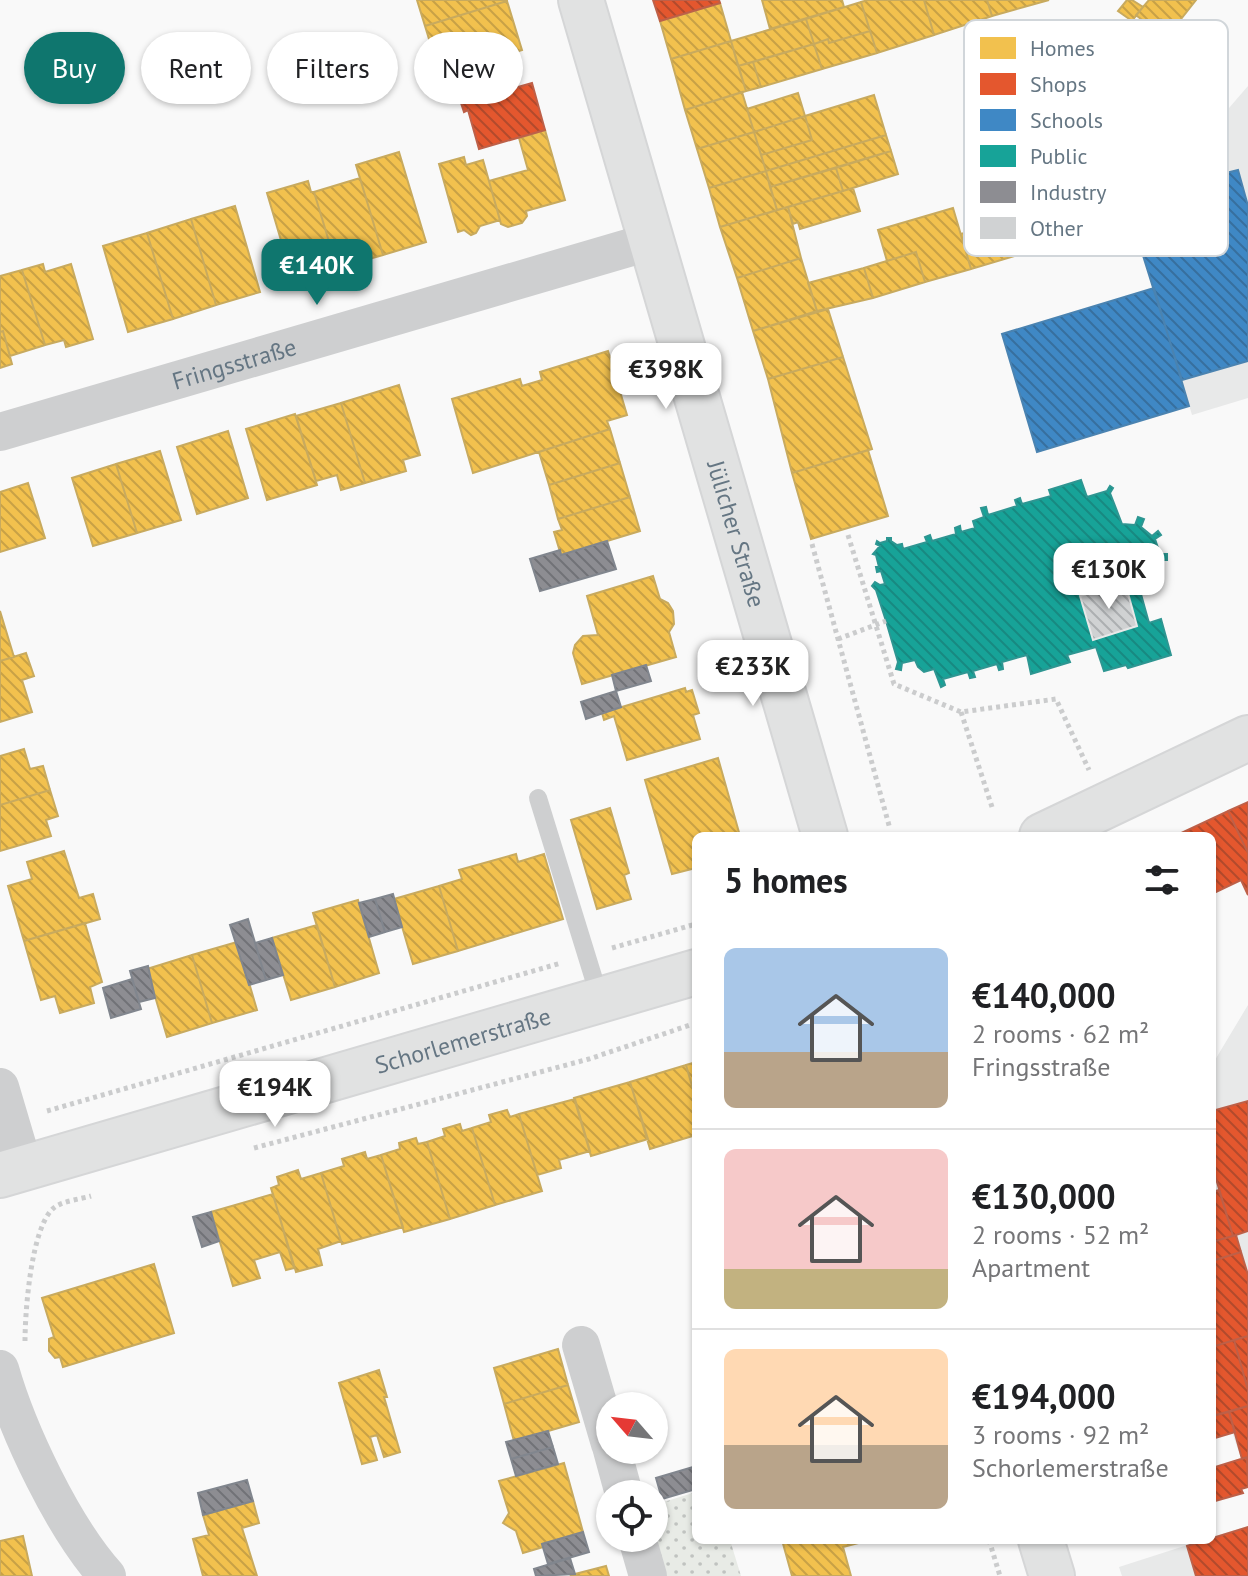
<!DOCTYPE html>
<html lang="en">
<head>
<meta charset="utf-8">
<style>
	:root { --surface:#fff; --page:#f2f2f2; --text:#202124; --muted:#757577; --line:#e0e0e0; --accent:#0f766e }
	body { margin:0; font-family:"PT Sans",sans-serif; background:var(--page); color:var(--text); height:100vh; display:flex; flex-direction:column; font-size:30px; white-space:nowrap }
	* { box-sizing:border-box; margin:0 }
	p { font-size:26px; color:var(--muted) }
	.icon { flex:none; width:44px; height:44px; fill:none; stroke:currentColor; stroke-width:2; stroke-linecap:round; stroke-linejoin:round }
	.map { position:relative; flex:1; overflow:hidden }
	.side { position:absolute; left:692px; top:832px; width:524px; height:712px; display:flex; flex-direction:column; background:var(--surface); border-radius:12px; box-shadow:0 2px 6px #0004 }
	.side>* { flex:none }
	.guide { position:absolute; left:24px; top:32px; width:548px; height:72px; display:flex; gap:16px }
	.needle { width:52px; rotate:298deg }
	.fabs { position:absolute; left:596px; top:1392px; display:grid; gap:16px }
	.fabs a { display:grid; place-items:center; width:72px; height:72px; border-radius:50%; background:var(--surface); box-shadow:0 2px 6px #0004; font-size:40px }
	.price { position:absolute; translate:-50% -68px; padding:0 18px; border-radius:16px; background:#fff; color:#222; font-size:26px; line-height:52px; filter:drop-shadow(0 2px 4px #0008) }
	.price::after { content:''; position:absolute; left:50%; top:48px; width:24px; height:18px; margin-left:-12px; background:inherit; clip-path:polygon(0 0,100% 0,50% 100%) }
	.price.active { background:var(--accent); color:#fff }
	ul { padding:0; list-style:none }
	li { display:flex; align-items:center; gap:24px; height:200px; padding:0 32px }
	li+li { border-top:2px solid var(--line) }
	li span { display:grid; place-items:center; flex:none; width:224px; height:160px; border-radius:12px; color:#555 }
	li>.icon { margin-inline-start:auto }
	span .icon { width:96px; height:96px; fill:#fffc; stroke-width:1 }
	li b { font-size:34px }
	h2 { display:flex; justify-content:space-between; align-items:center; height:96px; padding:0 32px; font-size:34px }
	.pill { padding:0 28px; border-radius:36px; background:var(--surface); box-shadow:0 2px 6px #0004; font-size:28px; line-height:72px }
	.pill.active { background:var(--accent); color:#fff }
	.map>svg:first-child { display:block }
	.built { fill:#e8e9e9 }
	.park { fill:url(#park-dots) }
	.homes { fill:url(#homes-back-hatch); stroke:#c8aa5e; stroke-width:2 }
	.shops { fill:url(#shops-back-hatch); stroke:#be6048; stroke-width:2 }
	.schools { fill:url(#schools-back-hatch); stroke:#4a83b1; stroke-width:2 }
	.public { fill:url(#public-back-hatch); stroke:#2e9692; stroke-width:2 }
	.industry { fill:url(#industry-back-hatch); stroke:#81868e; stroke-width:2 }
	.building { fill:url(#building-back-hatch); stroke:#e8e8e8; stroke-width:2 }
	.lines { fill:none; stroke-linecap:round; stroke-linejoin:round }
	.secondary-casing { stroke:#d5d6d7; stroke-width:48 }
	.path { stroke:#cbcccd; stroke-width:5; stroke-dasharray:4 4; stroke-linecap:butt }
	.lane { stroke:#cecfd0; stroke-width:18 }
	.street { stroke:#cecfd0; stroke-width:38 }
	.secondary { stroke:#e1e2e2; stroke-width:44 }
	.labels { text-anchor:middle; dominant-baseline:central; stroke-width:8; stroke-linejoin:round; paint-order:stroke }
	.street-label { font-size:24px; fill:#657683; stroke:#fff }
	.key { fill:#fff; stroke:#d1d6da; stroke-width:2 }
	.key-label { font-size:22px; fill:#657683 }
</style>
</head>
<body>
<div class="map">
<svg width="1248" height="1576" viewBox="0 0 1248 1576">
	<defs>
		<pattern id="park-dots" width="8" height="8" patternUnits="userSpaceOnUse" patternTransform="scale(2)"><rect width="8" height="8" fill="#e8ebe6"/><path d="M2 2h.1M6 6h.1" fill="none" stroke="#c0c3c0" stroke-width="1.8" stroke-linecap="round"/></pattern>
		<pattern id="homes-back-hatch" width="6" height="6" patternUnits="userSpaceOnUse" patternTransform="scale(2)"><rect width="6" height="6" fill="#f2c14e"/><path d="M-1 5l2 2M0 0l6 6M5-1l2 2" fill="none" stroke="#c8a146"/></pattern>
		<pattern id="shops-back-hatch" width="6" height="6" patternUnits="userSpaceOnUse" patternTransform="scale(2)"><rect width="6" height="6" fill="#e4572e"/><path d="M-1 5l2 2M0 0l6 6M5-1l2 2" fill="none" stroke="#b24a2c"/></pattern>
		<pattern id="schools-back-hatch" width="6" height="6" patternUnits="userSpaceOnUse" patternTransform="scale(2)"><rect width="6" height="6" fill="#3f88c5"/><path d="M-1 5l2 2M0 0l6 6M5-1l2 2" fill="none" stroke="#376f9e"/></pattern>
		<pattern id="public-back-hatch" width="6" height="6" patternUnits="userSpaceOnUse" patternTransform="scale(2)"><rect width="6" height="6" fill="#17a398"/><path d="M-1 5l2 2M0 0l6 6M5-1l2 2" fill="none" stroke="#188981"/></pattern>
		<pattern id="industry-back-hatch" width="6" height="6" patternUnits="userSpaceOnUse" patternTransform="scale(2)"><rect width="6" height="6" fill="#8d8d92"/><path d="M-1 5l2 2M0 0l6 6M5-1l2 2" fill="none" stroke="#717277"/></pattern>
		<pattern id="building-back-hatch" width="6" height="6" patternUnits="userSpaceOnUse" patternTransform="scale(2)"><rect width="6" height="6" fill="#d0d2d3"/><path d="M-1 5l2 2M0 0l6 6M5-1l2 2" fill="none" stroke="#acafb1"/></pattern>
	</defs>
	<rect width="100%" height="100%" fill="#f9f9f9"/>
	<!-- built -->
	<path class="built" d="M1248,86V398L1192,415L1154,288L1135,230L1129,224Z
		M1248,1005V1479L1212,1373V1065Z
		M1248,1526V1576H1122L1119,1567L1203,1540H1212V1537Z"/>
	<!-- park -->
	<path class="park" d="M696,1492V1540H730L741,1576H667L654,1531V1505Z"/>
	<!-- homes -->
	<path class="homes" d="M417,0H507V1L425,26Z
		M762,0H842L844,7L770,29Z
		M868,0H924L934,35L877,53L861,2Z
		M924,0H987L992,16L934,35Z
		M987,0H1049L992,16Z
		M1127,0H1132L1143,7L1132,21L1118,11Z
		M1149,0H1196L1174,28L1161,19L1151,27L1136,15Z
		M507,1L522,50L440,75L425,26Z
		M861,2L870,31L829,43L828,39L814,44L806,19Z
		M720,3L731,41L671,59L660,21Z
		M806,19L814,44L738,66L731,41Z
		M870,31L877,53L822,69L814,44L828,39L829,43Z
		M731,41L746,91L685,110L671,59Z
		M814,44L822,69L761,87L753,62Z
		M753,62L761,87L746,91L738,66Z
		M742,92L754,132L697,149L685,110Z
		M798,93L805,116L754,132L747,109Z
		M874,95L886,135L766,171L761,155L812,140L805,116Z
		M805,116L812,140L761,155L754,132Z
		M545,130L565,200L526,211L527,216L522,223L508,227L501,224L489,181L528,170L519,138Z
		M754,132L766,171L709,188L697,149Z
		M886,135L891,151L770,187L766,171Z
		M891,151L898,174L843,191L836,168Z
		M399,152L426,242L383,255L356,165Z
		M464,157L466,165L483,160L500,220L480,226L476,233L471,235L464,230L458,232L439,164Z
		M836,168L843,191L777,210L770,187Z
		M766,171L777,210L720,227L709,188Z
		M360,178L383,255L337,268L314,192Z
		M308,181L311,192H314L337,268L293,281L267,193Z
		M853,188L860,211L800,229L798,222L793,224L788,207Z
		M1086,198L1095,232L971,269L961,234Z
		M235,206L260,292L216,305L191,219Z
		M788,207L801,258L737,278L720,227Z
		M953,208L971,269L925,282L916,252L887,261L878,230Z
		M191,219L216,305L173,319L147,233Z
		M147,233L173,319L128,332L103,246Z
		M916,252L925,282L873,298L864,268Z
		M801,258L817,311L753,331L737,278Z
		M43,264L45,272L71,264L93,339L66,347L64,340L45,345L22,270Z
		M864,268L873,298L817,311L808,283Z
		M22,270L45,345L10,356L3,331L0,332V276Z
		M828,309L843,357L768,379L753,331Z
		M3,331L12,364L0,368V332Z
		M608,351L627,415L607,421L610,429L473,473L452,399L520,379L522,386L542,380L540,372Z
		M843,357L872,449L792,473L768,379Z
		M399,385L420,455L403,460L406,471L365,483L341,403Z
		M341,403L365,483L341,490L337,475L316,481L296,416Z
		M295,414L317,485L267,500L246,429Z
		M610,429L620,463L549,485L539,452Z
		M228,431L248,498L197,514L177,447Z
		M868,450L888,516L811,539L792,473Z
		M160,451L181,520L137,533L116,464Z
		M620,463L630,497L558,519L549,485Z
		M116,464L137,533L93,546L72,478Z
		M28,483L45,538L0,552V492Z
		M630,497L640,531L561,555L554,532L562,530L558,519Z
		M653,576L660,599L668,603L673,611L674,624L669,632L676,657L582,684L573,653L575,645L583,636L598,635L587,596Z
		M0,611L14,657L0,661Z
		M26,653L34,676L22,680L32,712L0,722V661Z
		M685,688L686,692L692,690L699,713L693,715L700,739L627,760L614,716L604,720L602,713Z
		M24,749L30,769L43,766L50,790L0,805V756Z
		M718,758L740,836H696V868L672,874L645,780Z
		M50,790L58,816L46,820L51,836L0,851V805Z
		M610,808L629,873L624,875L631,899L597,909L571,820Z
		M64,851L79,898L93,894L100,919L24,941L8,886L32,879L27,862Z
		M516,854L518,862L544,854L563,919L458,951L439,886L462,879L459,870Z
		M439,886L458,951L413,964L394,899Z
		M358,900L379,973L335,987L313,913Z
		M85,923L102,982L90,987L94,1003L60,1013L55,996L41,1000L24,941Z
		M317,925L335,987L291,1000L272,938Z
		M237,942L257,1010L212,1023L192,955Z
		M192,955L212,1023L167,1037L147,969Z
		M696,1062V1100L686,1065Z
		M686,1065L696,1100V1135L650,1149L630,1082Z
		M630,1082L648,1139L591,1156L574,1098Z
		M575,1099L590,1151L559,1160L561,1168L537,1175L519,1114Z
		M507,1110L510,1117L519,1114L542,1191L495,1205L472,1128L491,1122L489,1115Z
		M460,1124L462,1131L472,1128L495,1205L450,1219L427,1142L445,1136L443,1129Z
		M416,1138L418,1144L427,1142L450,1219L404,1232L381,1155L400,1149L399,1143Z
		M365,1152L367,1159L381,1155L403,1227L342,1244L321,1173L344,1166L342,1159Z
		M298,1170L301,1179L321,1173L341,1241L318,1249L322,1265L296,1272L271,1188L279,1185L277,1177Z
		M273,1194L294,1268L286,1270L280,1252L254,1260L260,1278L233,1286L211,1212Z
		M154,1264L174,1333L63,1367L60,1357L55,1358L49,1351V1339L54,1337L42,1298Z
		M558,1349L568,1385L504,1404L494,1368Z
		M379,1370L387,1397H384L400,1452L384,1457L377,1435L370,1437L377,1460L362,1464L339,1383Z
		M568,1385L579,1422L514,1441L504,1404Z
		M564,1463L583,1532L542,1544L543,1547L523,1553L516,1531L503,1523L509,1513L499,1481Z
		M253,1501L259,1523L242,1528L257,1576H203L193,1539L209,1535L203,1515Z
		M23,1536L32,1576H0V1541Z
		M782,1540H870L843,1547L851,1576H792Z
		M606,1566L609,1576H570L575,1574Z"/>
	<!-- shops -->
	<path class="shops" d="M653,0H719L720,3L660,21Z
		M532,83L545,130L479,149L468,110L464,112L461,103Z
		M1248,802V853L1228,811Z
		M1228,811L1248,853V895L1241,880L1212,894V836H1175Z
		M1248,1101V1231L1233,1236L1212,1165V1111Z
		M1219,1190L1233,1236L1212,1242V1192Z
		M1236,1235L1241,1252L1212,1261V1242Z
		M1241,1252L1248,1275V1336L1212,1347V1261Z
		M1248,1336V1390L1234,1340Z
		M1234,1340L1248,1390V1406L1212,1416V1395L1217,1393L1212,1375V1347Z
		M1248,1406V1457L1242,1459L1229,1412Z
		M1229,1412L1235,1432L1212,1439V1416Z
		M1247,1457L1248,1487L1241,1489L1243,1493L1212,1502V1468Z
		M1248,1527V1576H1196L1187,1546Z"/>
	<!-- schools -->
	<path class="schools" d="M1199,144L1206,178L1238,170L1248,206V361L1182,380L1135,230L1129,224Z
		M1154,288L1189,406L1037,452L1002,334Z"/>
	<!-- public -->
	<path class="public" d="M1081,480L1087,497L1107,491L1110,486L1113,488L1110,493L1122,524L1135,525L1138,517L1144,519L1141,527L1152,536L1158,531L1161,535L1155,539L1160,554H1167V560H1160L1154,574L1160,577L1158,582L1151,579L1139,587L1149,623L1161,619L1171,655L1128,668L1126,665L1104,671L1096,647L1067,655L1070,662L1031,674L1027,655L1002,662L1003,669L999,670L997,664L973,671L975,677L970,678L968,672L943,679L945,685L941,687L934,669L924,672L918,667L915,660L902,663L901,670L896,669L898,662L886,621L876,590L872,586L875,582L880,585L885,584L881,571L877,572L876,567H879L876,555L873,554L880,546L876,544L877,541L880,543L887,541V538H891V541L897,545L902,544L903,549L927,542L925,537L930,535L932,541L956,534L955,528L960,526L961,532L975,528L973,521L984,517L981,508L986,507L988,515L1017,506L1015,500L1020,498L1022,504L1051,496L1049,490Z"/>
	<!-- industry -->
	<path class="industry" d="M607,541L616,569L540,591L530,559L560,550L561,555Z
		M646,665L651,681L616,691L612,675Z
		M616,691L621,707L586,719L581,702Z
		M393,894L402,927L385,932L375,899Z
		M375,899L385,932L369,937L359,903Z
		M248,919L266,980L249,985L230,925Z
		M272,938L283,975L266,980L255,943Z
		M148,966L155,998L139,1002L130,971Z
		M132,979L141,1009L111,1018L103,988Z
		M211,1212L219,1241L202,1247L193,1217Z
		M548,1431L553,1447L511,1459L506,1442Z
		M553,1447L558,1464L516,1476L511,1459Z
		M696,1466V1489L662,1499L656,1478Z
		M247,1480L253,1501L203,1515L198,1493Z
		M583,1532L589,1552L548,1564L542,1544Z
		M570,1558L575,1574L536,1576L534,1569Z"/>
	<!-- building -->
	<path class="building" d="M1125,582L1137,626L1093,640L1080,596Z"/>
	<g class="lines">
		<defs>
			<g id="secondary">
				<path id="s2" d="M581,0L825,836"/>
				<path d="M1042,836L1248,738"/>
				<path id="s3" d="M0,1175L696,972"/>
				<path d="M1041,1540L1052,1576"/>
			</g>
		</defs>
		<!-- secondary casing -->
		<use href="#secondary" class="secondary-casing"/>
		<!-- path -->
		<path class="path" d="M848,535L894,684L961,712L1056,699L1089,770
			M812,544L890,829
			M838,639L886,621
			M961,712L992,807
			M612,948L696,924
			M47,1111L561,963
			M254,1148L589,1059L696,1023
			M25,1341C25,1313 31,1224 55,1207C63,1201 81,1199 91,1196
			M989,1540L1000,1576"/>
		<!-- lane -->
		<path class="lane" d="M538,798L600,999"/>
		<!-- street -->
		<g class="street">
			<path id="s1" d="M0,432L652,241"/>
			<path d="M0,1087L24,1168"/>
			<path d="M581,1345L610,1444"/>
			<path d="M0,1369C18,1432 63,1527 107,1576"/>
			<path d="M612,1450L624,1494"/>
			<path d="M637,1538L648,1576"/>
		</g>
		<!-- secondary -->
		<use href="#secondary" class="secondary"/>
	</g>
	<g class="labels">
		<!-- street labels -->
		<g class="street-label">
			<text stroke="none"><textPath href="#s1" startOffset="244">Fringsstraße</textPath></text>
			<text stroke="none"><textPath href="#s2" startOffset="556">Jülicher Straße</textPath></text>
			<text stroke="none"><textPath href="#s3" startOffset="482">Schorlemerstraße</textPath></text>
		</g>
	</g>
	<!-- legend -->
	<rect x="964" y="20" width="264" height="236" rx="12" class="key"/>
	<rect x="980" y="37" width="36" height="22" fill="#f2c14e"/>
	<rect x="980" y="73" width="36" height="22" fill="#e4572e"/>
	<rect x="980" y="109" width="36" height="22" fill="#3f88c5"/>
	<rect x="980" y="145" width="36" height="22" fill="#17a398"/>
	<rect x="980" y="181" width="36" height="22" fill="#8d8d92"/>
	<rect x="980" y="217" width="36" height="22" fill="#d0d2d3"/>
	<g class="key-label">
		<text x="1030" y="56">Homes</text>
		<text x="1030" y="92">Shops</text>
		<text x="1030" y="128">Schools</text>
		<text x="1030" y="164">Public</text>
		<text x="1030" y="200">Industry</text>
		<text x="1030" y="236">Other</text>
	</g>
</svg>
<div class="fabs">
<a><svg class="needle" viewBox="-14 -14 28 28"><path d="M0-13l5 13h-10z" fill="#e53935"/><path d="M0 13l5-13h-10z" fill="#757577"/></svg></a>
<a><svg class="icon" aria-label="locate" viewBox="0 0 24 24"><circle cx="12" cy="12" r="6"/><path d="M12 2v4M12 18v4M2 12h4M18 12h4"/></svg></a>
</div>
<b class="price active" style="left:317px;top:307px">€140K</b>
<b class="price" style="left:666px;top:411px">€398K</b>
<b class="price" style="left:1109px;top:611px">€130K</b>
<b class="price" style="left:753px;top:708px">€233K</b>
<b class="price" style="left:275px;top:1129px">€194K</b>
<div class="guide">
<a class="pill active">Buy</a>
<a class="pill">Rent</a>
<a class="pill">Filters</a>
<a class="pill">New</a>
</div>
<section class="side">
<h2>5 homes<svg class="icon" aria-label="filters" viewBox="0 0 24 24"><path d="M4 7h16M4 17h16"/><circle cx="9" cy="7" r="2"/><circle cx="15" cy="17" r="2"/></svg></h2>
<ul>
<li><span style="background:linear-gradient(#a9c7e8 65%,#b9a48a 0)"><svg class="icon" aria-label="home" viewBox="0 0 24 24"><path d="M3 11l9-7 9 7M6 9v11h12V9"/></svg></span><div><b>€140,000</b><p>2 rooms · 62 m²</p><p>Fringsstraße</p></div></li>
<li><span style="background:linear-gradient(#f6c9c9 75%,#c2b280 0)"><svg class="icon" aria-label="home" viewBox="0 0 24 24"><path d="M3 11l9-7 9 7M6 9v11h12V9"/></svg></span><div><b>€130,000</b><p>2 rooms · 52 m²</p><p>Apartment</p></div></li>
<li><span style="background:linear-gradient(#ffd9b3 60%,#b9a48a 0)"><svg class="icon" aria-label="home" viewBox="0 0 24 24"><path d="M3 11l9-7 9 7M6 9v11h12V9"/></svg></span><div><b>€194,000</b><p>3 rooms · 92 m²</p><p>Schorlemerstraße</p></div></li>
</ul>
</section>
</div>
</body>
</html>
